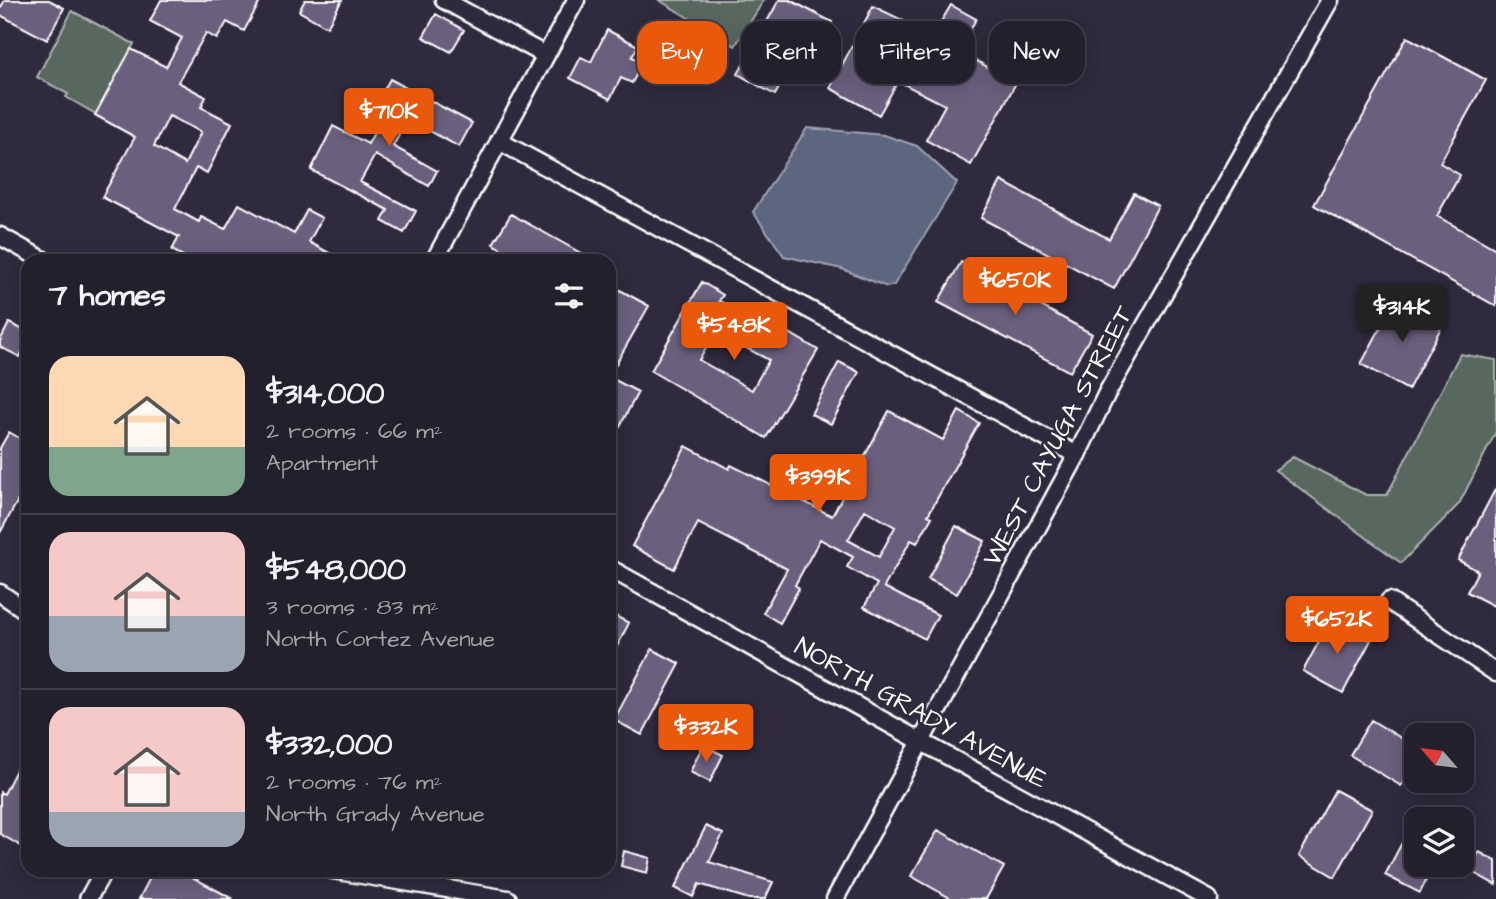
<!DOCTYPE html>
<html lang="en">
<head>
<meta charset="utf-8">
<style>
	:root { --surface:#23202e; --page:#2b2836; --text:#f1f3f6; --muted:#a3a3aa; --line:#403e4a; --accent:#ea580c }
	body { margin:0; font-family:"Architects Daughter",sans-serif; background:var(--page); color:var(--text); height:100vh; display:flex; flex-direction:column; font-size:26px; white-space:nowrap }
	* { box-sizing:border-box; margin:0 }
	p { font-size:23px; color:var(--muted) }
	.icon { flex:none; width:38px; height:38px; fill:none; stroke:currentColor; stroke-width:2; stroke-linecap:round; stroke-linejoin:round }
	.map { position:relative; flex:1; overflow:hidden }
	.drawer { position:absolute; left:21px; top:254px; width:595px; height:623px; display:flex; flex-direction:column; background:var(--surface); border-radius:21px; box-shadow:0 4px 18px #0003,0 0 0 2px var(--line) }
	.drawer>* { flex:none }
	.guide { position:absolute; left:637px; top:21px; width:665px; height:63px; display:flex; gap:14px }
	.needle { width:46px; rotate:298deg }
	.buttons { position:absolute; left:1404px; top:723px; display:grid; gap:14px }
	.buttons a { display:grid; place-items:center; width:70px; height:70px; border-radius:14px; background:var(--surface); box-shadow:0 4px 18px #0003,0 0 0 2px var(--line); font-size:35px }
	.price { position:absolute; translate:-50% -60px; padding:0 16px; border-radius:7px; background:var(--accent); color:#fff; font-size:23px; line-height:46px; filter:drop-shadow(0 2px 4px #0008) }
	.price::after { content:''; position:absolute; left:50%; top:42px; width:21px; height:16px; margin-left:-10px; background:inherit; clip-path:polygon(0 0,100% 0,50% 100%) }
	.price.on { background:#222; color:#fff }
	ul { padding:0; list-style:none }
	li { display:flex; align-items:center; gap:21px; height:175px; padding:0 28px }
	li+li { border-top:2px solid var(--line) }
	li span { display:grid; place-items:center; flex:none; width:196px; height:140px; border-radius:21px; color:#555 }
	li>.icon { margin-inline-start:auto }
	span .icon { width:84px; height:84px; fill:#fffc; stroke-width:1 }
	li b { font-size:30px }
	h2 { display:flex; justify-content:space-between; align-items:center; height:84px; padding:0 28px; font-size:30px }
	.tag { padding:0 24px; border-radius:21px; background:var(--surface); box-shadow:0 4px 18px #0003,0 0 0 2px var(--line); font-size:24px; line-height:63px }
	.tag.on { background:var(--accent); color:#fff }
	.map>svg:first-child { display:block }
	.green { fill:#59685f; stroke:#acb4af; stroke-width:2 }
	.water { fill:#5b667e; stroke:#9da3b2; stroke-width:2 }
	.building { fill:#6b607e; stroke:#fff; stroke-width:2; fill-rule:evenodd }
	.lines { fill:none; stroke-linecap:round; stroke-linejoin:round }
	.minor-casing { stroke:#fff; stroke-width:21 }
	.minor { stroke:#2f2a3d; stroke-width:16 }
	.labels { text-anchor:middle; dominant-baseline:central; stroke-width:5; stroke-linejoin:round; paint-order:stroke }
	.street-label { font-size:26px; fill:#fff; stroke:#2f2a3d }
</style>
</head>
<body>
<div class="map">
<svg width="1496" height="899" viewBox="0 0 1496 899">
	<rect width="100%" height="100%" fill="#2f2a3d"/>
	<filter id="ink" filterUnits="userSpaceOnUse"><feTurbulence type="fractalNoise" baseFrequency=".0143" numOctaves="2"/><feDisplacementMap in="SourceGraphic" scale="14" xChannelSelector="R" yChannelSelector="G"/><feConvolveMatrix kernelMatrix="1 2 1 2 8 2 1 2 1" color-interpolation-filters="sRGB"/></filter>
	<g filter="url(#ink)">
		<!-- green -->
		<path class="green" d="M659,0H764L735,46Z
			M72,11L134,44L131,49L165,67L96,114L66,97L68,94L37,77Z
			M1460,354L1496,360V432L1459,504L1401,563L1275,470L1293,457L1366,495H1387Z"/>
		<!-- water -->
		<path class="water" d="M807,128L884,135L917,146L957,183L894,285L887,287L842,269L784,256L753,212Z"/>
		<!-- building -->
		<path class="building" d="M5,0H49L64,8L47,40L0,15V9Z
			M161,0H261L244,31L227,22L217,39L206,33L178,82L206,97L201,107L232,123L207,173L196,168L175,209L199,222L201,217L225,229L239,204L294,234L307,210L322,218L309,242L344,261H192L172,250L179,237L102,197L135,137L95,115L131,49L166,67L182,38L150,21ZM169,116L201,132L185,164L154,146Z
			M305,0H342L327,27L299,11Z
			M779,0H790L832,22L806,73L792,65L775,95L738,74Z
			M951,5L976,19L959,51L1016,83L971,165L926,140L945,105L898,81L879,115L830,88L873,6L933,35Z
			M436,14L464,30L451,52L423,37Z
			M607,30L638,46L632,57L643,62L632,83L621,78L610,99L570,78L581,57L591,62Z
			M1407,37L1486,80L1440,163L1460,175L1437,216L1496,249V306L1314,205Z
			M390,79L472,123L459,147L408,119L393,146L437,171L429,186L375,155L360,182L416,211L404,233L382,221L388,210L311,170L333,126L368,144L387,108L377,102Z
			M1001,181L1109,239L1134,193L1158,206L1114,289L981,218Z
			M511,214L595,261H522L493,244Z
			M961,262L1092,334L1070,372L938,302Z
			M702,282L723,295L719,301L784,336L786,331L818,350L766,438L651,371ZM716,332L769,360L752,390L699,360Z
			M609,284L649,306L609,376Z
			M1396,299L1443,324L1408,390L1361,364Z
			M9,323L28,332V339L20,357L0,347V341Z
			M839,362L859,372L831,424L811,414Z
			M609,377L638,392L609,447Z
			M889,411L943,440L959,411L979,423L928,515L932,517L917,543L911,540L884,587L938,615L925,639L864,607L877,584L847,567L853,557L820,539L795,585L799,588L780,623L763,613L787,569L698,523L674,569L632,546L686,446L729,469L731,465L832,516ZM865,510L895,527L879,557L848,540Z
			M9,432L28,443V482L0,533V448Z
			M1496,488V607L1467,592L1478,571L1458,560Z
			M956,526L985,541L957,594L928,579Z
			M609,613L629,623L609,662Z
			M1331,619L1371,640L1343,693L1303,671Z
			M652,649L680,664L642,735L614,720Z
			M1371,720L1416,747V762L1401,786L1350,755Z
			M703,745L723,755L710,782L690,772Z
			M28,746V850L0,834V792L4,794Z
			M1335,790L1372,810L1335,877L1299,856Z
			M1416,816V864H1434L1420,893L1385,875Z
			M706,826L723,834L709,862L773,882L765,899H749L699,884L693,897L675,888Z
			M938,830L1004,867L986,899H952L911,876Z
			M624,851L650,858L647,873L621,866Z
			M1479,852L1496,861V885L1469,870Z
			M154,870H179L233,899H139Z"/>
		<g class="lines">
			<defs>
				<path id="minor" d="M444,0L545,55
					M499,141L1077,455
					M0,236L45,261
					M434,261L576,0
					M609,568L920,741L1209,899
					M0,593L28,612
					M1389,601L1496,673
					M332,870L508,899
					M88,899L104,870
					M835,899L1077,455L1107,393L1330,0"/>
			</defs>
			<!-- minor casing -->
			<use href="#minor" class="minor-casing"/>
			<!-- minor -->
			<use href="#minor" class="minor"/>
		</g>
	</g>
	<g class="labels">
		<!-- street labels -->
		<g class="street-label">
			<text transform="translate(1058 436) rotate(-62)">WEST CAYUGA STREET</text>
			<text transform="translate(921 713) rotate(29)">NORTH GRADY AVENUE</text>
		</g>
	</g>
</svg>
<div class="buttons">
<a><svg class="needle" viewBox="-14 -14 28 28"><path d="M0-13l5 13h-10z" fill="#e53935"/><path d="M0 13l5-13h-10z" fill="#a3a3aa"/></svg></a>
<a><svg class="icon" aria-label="layers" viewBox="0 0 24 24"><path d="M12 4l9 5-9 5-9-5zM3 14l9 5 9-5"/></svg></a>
</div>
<b class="price" style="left:389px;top:148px">$710K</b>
<b class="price" style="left:1015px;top:317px">$650K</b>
<b class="price on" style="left:1402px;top:344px">$314K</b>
<b class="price" style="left:734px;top:362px">$548K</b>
<b class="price" style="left:818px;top:514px">$399K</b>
<b class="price" style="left:1337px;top:656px">$652K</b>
<b class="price" style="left:706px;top:764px">$332K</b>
<div class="guide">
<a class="tag on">Buy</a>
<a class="tag">Rent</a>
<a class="tag">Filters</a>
<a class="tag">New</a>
</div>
<section class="drawer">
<h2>7 homes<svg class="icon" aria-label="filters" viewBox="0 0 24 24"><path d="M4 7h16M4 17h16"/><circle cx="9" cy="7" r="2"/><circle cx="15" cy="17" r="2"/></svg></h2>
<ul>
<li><span style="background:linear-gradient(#ffd9b3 65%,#7fa58c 0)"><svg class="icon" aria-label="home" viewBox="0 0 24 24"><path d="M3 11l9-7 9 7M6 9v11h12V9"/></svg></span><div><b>$314,000</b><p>2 rooms · 66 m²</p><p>Apartment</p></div></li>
<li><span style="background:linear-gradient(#f6c9c9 60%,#9aa5b1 0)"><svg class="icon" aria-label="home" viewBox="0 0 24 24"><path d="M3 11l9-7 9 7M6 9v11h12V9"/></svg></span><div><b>$548,000</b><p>3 rooms · 83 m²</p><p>North Cortez Avenue</p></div></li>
<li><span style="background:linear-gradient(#f6c9c9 75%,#9aa5b1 0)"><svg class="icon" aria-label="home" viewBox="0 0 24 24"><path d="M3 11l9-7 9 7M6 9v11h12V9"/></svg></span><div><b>$332,000</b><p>2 rooms · 76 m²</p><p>North Grady Avenue</p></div></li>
</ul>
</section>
</div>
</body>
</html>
